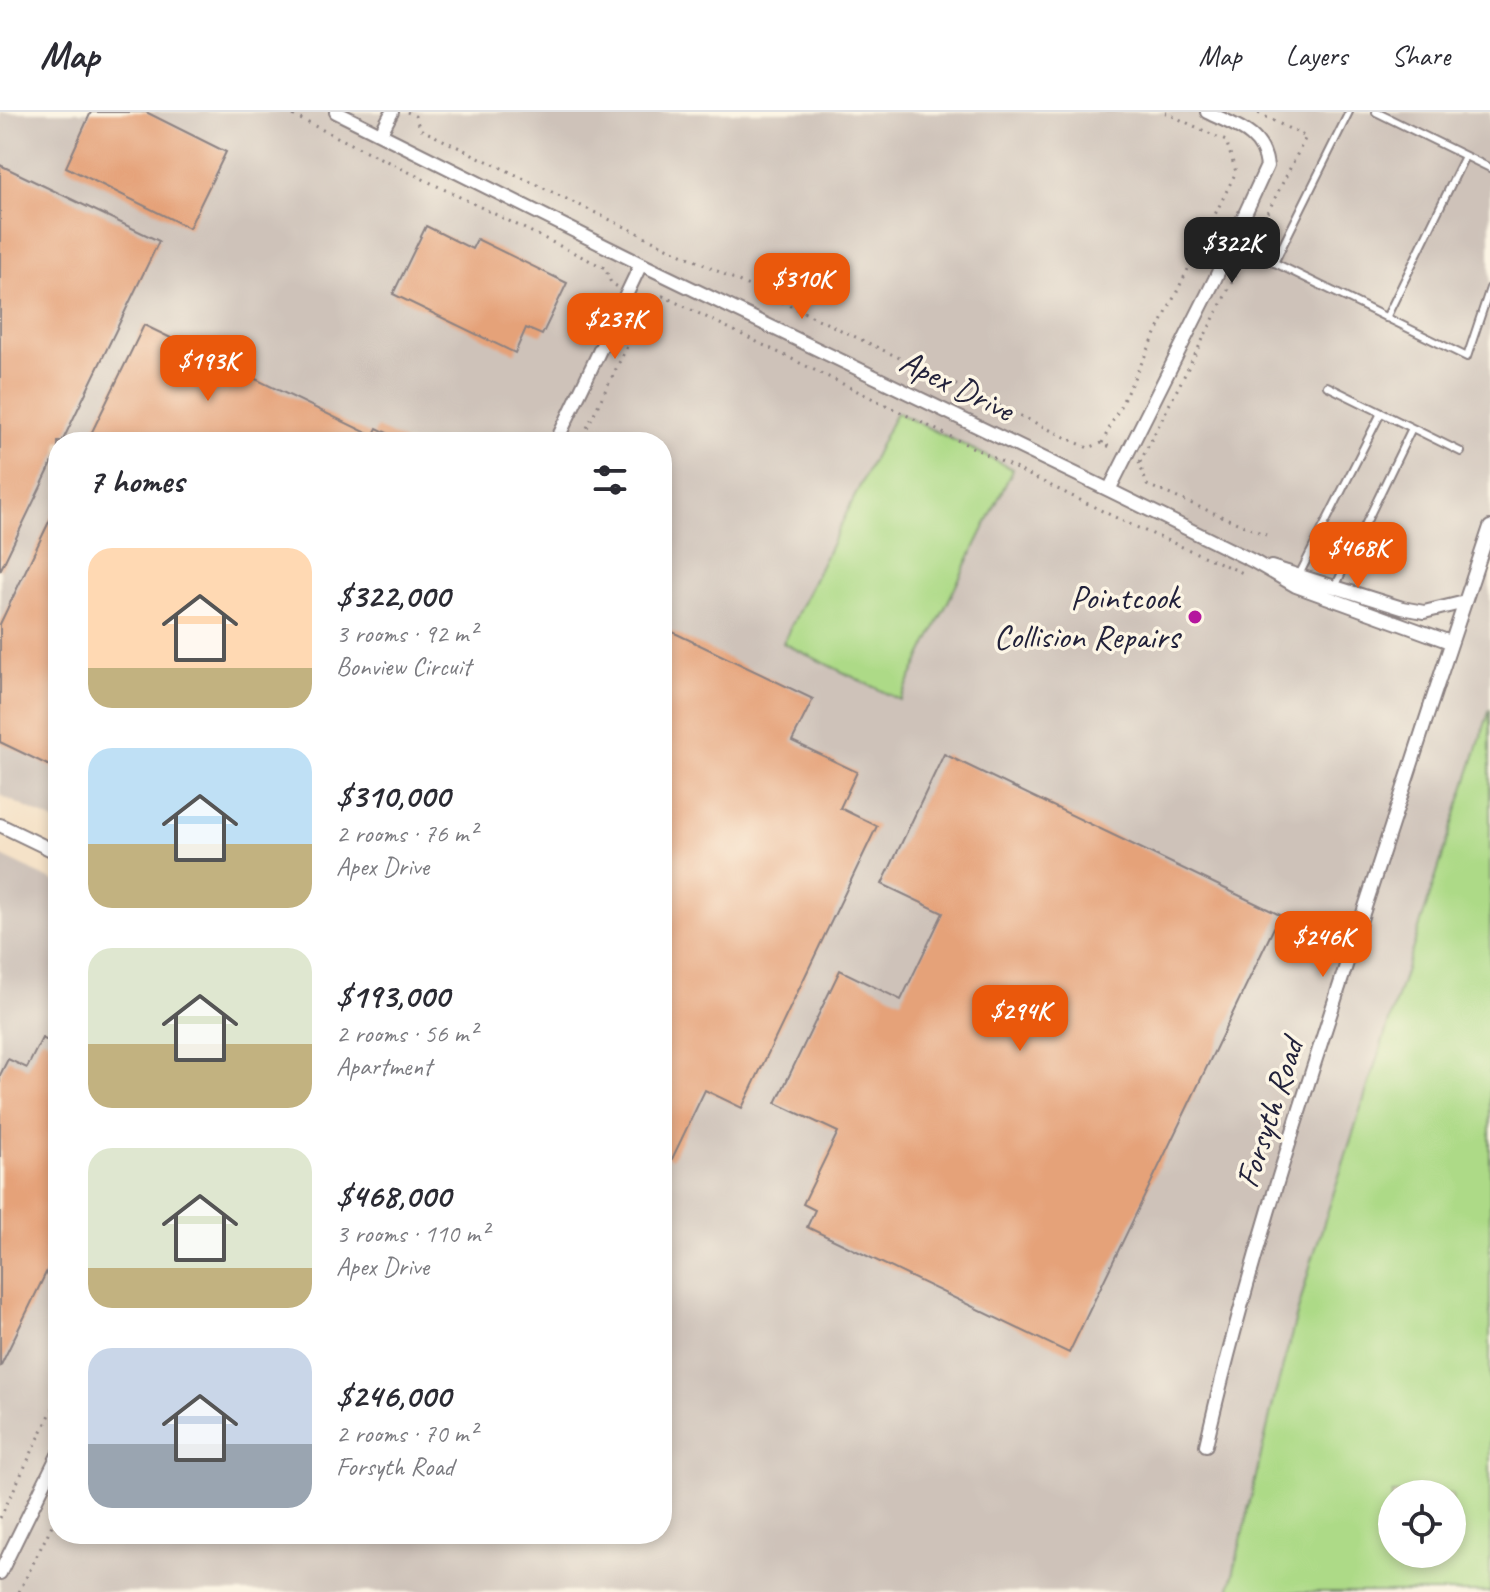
<!DOCTYPE html>
<html lang="en">
<head>
<meta charset="utf-8">
<style>
	:root { --surface:#fff; --page:#f7f7f7; --text:#2b2b33; --muted:#7c7c81; --line:#e1e1e2; --accent:#ea580c }
	body { margin:0; font-family:Caveat,sans-serif; background:var(--page); color:var(--text); height:100vh; display:flex; flex-direction:column; font-size:30px; white-space:nowrap }
	* { box-sizing:border-box; margin:0 }
	p { font-size:26px; color:var(--muted) }
	.icon { flex:none; width:44px; height:44px; fill:none; stroke:currentColor; stroke-width:2; stroke-linecap:round; stroke-linejoin:round }
	.map { position:relative; flex:1; overflow:hidden }
	.sheet { position:absolute; left:48px; top:320px; width:624px; height:1112px; display:flex; flex-direction:column; background:var(--surface); border-radius:32px; box-shadow:0 4px 12px #0003 }
	.sheet>* { flex:none }
	.fabs { position:absolute; left:1378px; top:1368px; display:grid; gap:16px }
	.fabs a { display:grid; place-items:center; width:88px; height:88px; border-radius:50%; background:var(--surface); box-shadow:0 4px 12px #0003; font-size:40px }
	.price { position:absolute; translate:-50% -68px; padding:0 18px; border-radius:16px; background:var(--accent); color:#fff; font-size:26px; line-height:52px; filter:drop-shadow(0 2px 4px #0008) }
	.price::after { content:''; position:absolute; left:50%; top:48px; width:24px; height:18px; margin-left:-12px; background:inherit; clip-path:polygon(0 0,100% 0,50% 100%) }
	.price.active { background:#222; color:#fff }
	ul { padding:0; list-style:none }
	li { display:flex; align-items:center; gap:24px; height:200px; padding:0 40px }
	li span { display:grid; place-items:center; flex:none; width:224px; height:160px; border-radius:24px; color:#555 }
	li>.icon { margin-inline-start:auto }
	span .icon { width:96px; height:96px; fill:#fffc; stroke-width:1 }
	li b { font-size:34px }
	h2 { display:flex; justify-content:space-between; align-items:center; height:96px; padding:0 40px; font-size:34px }
	header { display:flex; align-items:center; gap:48px; box-sizing:border-box; height:112px; padding:0 40px; background:var(--surface); border-bottom:2px solid var(--line) }
	header strong { font-size:38px }
	nav { display:flex; gap:44px; margin-inline-start:auto; font-size:28px }
	.map>svg:first-child { display:block }
	.industrial { fill:#cec2b9; fill-rule:evenodd }
	.green { fill:#adda87; stroke:#687e61; stroke-width:2; fill-rule:evenodd }
	.building { fill:#e5a279 }
	.lines { fill:none; stroke-linecap:round; stroke-linejoin:round }
	.service-casing { stroke:#8c8282; stroke-width:10 }
	.minor-casing { stroke:#8c8282; stroke-width:16 }
	.path { stroke:#8c8282; stroke-width:3; stroke-dasharray:2 6; stroke-linecap:butt }
	.service { stroke:#fff; stroke-width:6 }
	.minor { stroke:#fff; stroke-width:12 }
	.poi-dot { fill:#b5179e; stroke:#fcf5e5; stroke-width:3 }
	.labels { text-anchor:middle; dominant-baseline:central; stroke-width:7; stroke-linejoin:round; paint-order:stroke }
	.street-label { font-size:34px; fill:#22223b; stroke:#fcf5e5 }
	.poi-label { font-size:34px; fill:#22223b; stroke:#fcf5e5; text-anchor:end }
</style>
</head>
<body>
<header>
<strong>Map</strong>
<nav><a>Map</a><a>Layers</a><a>Share</a></nav>
</header>
<div class="map">
<svg width="1490" height="1480" viewBox="0 0 1490 1480">
	<rect width="100%" height="100%" fill="#fcf5e5"/>
	<filter id="ink" filterUnits="userSpaceOnUse"><feTurbulence type="fractalNoise" baseFrequency=".0125" numOctaves="2"/><feDisplacementMap in="SourceGraphic" scale="16" xChannelSelector="R" yChannelSelector="G"/><feConvolveMatrix kernelMatrix="1 2 1 2 8 2 1 2 1" color-interpolation-filters="sRGB"/></filter>
	<filter id="wash" filterUnits="userSpaceOnUse"><feTurbulence type="fractalNoise" baseFrequency=".006" numOctaves="4" result="noise"/><feDisplacementMap in="SourceGraphic" scale="32" xChannelSelector="R" yChannelSelector="G"/><feGaussianBlur stdDeviation="1.8" result="paint"/><feColorMatrix in="noise" values="0 0 0 0 0 0 0 0 0 0 0 0 0 0 0 0 0 1.4 0 .05"/><feComposite in="paint" operator="in"/></filter>
	<g filter="url(#wash)">
		<rect width="100%" height="100%" fill="#f5e2c8"/>
		<!-- industrial -->
		<path class="industrial" d="M0,0H1490V1388L1445,1480H0V743L58,771V1422H662V330H58V711L0,683ZM1392,1382H1452V1442H1392Z"/>
		<!-- green -->
		<path class="green" d="M896,300L1013,357L900,588L783,531Z
			M1490,597V1480H1229L1274,1287L1311,1151ZM1392,1382H1452V1442H1392Z"/>
		<g id="blocks">
			<!-- building -->
			<path class="building" d="M91,0H146L226,40L189,116L66,55Z
				M0,53L159,129L62,330H58V339L0,459Z
				M426,114L472,137L477,127L567,171L542,223L526,216L515,241L393,182Z
				M144,213L373,324L377,316L406,330H87Z
				M58,391V658L0,630V512Z
				M662,515L813,587L792,629L857,660L840,696L877,714L742,996L705,978L672,1047L662,1042Z
				M944,642L1280,803L1069,1241L807,1115L815,1098L803,1092L838,1020L776,991L840,858L901,888L943,801L882,772Z
				M42,926L58,934V1136L0,1255V963L8,947L27,956Z"/>
		</g>
	</g>
	<g filter="url(#ink)">
		<use href="#blocks" fill-opacity="0" stroke="#8c8282" stroke-width="2"/>
		<g class="lines">
			<defs>
				<path id="service" d="M1376,0L1490,56
					M1232,130L1467,245L1490,176
					M1274,151L1349,0
					M1386,206L1465,44
					M1327,274L1461,340
					M1299,463L1381,301
					M1335,475L1412,316"/>
				<path id="minor" d="M336,0L641,152L1109,378L1253,449L1296,474L1450,530
					M381,21L392,0
					M556,330L641,152
					M1109,378L1215,167L1267,54C1263,20 1235,14 1207,0
					M1271,455L1402,496L1424,500L1465,490
					M0,713L58,741
					M1206,1333C1242,1176 1291,1023 1341,869C1390,717 1439,566 1490,415
					M0,1461L58,1343"/>
			</defs>
			<!-- service casing -->
			<use href="#service" class="service-casing"/>
			<!-- minor casing -->
			<use href="#minor" class="minor-casing"/>
			<!-- path -->
			<path class="path" d="M286,0L605,156L611,171L618,175
				M407,0L415,4L420,17L1088,336L1102,331L1114,337
				M1253,129L1306,25L1256,0
				M640,185L649,189L663,184L1129,412L1243,461
				M580,330L649,190
				M1102,331L1236,60L1226,29L1164,0
				M1139,350L1147,373L1266,423
				M1140,350L1244,147
				M0,1406L58,1286
				M19,1480L58,1401"/>
			<!-- service -->
			<use href="#service" class="service"/>
			<!-- minor -->
			<use href="#minor" class="minor"/>
		</g>
	</g>
	<!-- markers -->
	<circle class="poi-dot" cx="1195" cy="505" r="8"/>
	<g class="labels">
		<!-- street labels -->
		<g class="street-label">
			<text transform="translate(957 273) rotate(26)">Apex Drive</text>
			<text transform="translate(1269 1001) rotate(-72)">Forsyth Road</text>
		</g>
		<!-- poi labels -->
		<g class="poi-label">
			<text x="1179" y="485">Pointcook<tspan x="1179" dy="39">Collision Repairs</tspan></text>
		</g>
	</g>
</svg>
<div class="fabs">
<a><svg class="icon" aria-label="locate" viewBox="0 0 24 24"><circle cx="12" cy="12" r="6"/><path d="M12 2v4M12 18v4M2 12h4M18 12h4"/></svg></a>
</div>
<b class="price active" style="left:1232px;top:173px">$322K</b>
<b class="price" style="left:802px;top:209px">$310K</b>
<b class="price" style="left:615px;top:249px">$237K</b>
<b class="price" style="left:208px;top:291px">$193K</b>
<b class="price" style="left:1358px;top:478px">$468K</b>
<b class="price" style="left:1323px;top:867px">$246K</b>
<b class="price" style="left:1020px;top:941px">$294K</b>
<section class="sheet">
<h2>7 homes<svg class="icon" aria-label="filters" viewBox="0 0 24 24"><path d="M4 7h16M4 17h16"/><circle cx="9" cy="7" r="2"/><circle cx="15" cy="17" r="2"/></svg></h2>
<ul>
<li><span style="background:linear-gradient(#ffd9b3 75%,#c2b280 0)"><svg class="icon" aria-label="home" viewBox="0 0 24 24"><path d="M3 11l9-7 9 7M6 9v11h12V9"/></svg></span><div><b>$322,000</b><p>3 rooms · 92 m²</p><p>Bonview Circuit</p></div></li>
<li><span style="background:linear-gradient(#bfe0f5 60%,#c2b280 0)"><svg class="icon" aria-label="home" viewBox="0 0 24 24"><path d="M3 11l9-7 9 7M6 9v11h12V9"/></svg></span><div><b>$310,000</b><p>2 rooms · 76 m²</p><p>Apex Drive</p></div></li>
<li><span style="background:linear-gradient(#dfe7d0 60%,#c2b280 0)"><svg class="icon" aria-label="home" viewBox="0 0 24 24"><path d="M3 11l9-7 9 7M6 9v11h12V9"/></svg></span><div><b>$193,000</b><p>2 rooms · 56 m²</p><p>Apartment</p></div></li>
<li><span style="background:linear-gradient(#dfe7d0 75%,#c2b280 0)"><svg class="icon" aria-label="home" viewBox="0 0 24 24"><path d="M3 11l9-7 9 7M6 9v11h12V9"/></svg></span><div><b>$468,000</b><p>3 rooms · 110 m²</p><p>Apex Drive</p></div></li>
<li><span style="background:linear-gradient(#c9d6e8 60%,#9aa5b1 0)"><svg class="icon" aria-label="home" viewBox="0 0 24 24"><path d="M3 11l9-7 9 7M6 9v11h12V9"/></svg></span><div><b>$246,000</b><p>2 rooms · 70 m²</p><p>Forsyth Road</p></div></li>
</ul>
</section>
</div>
</body>
</html>
